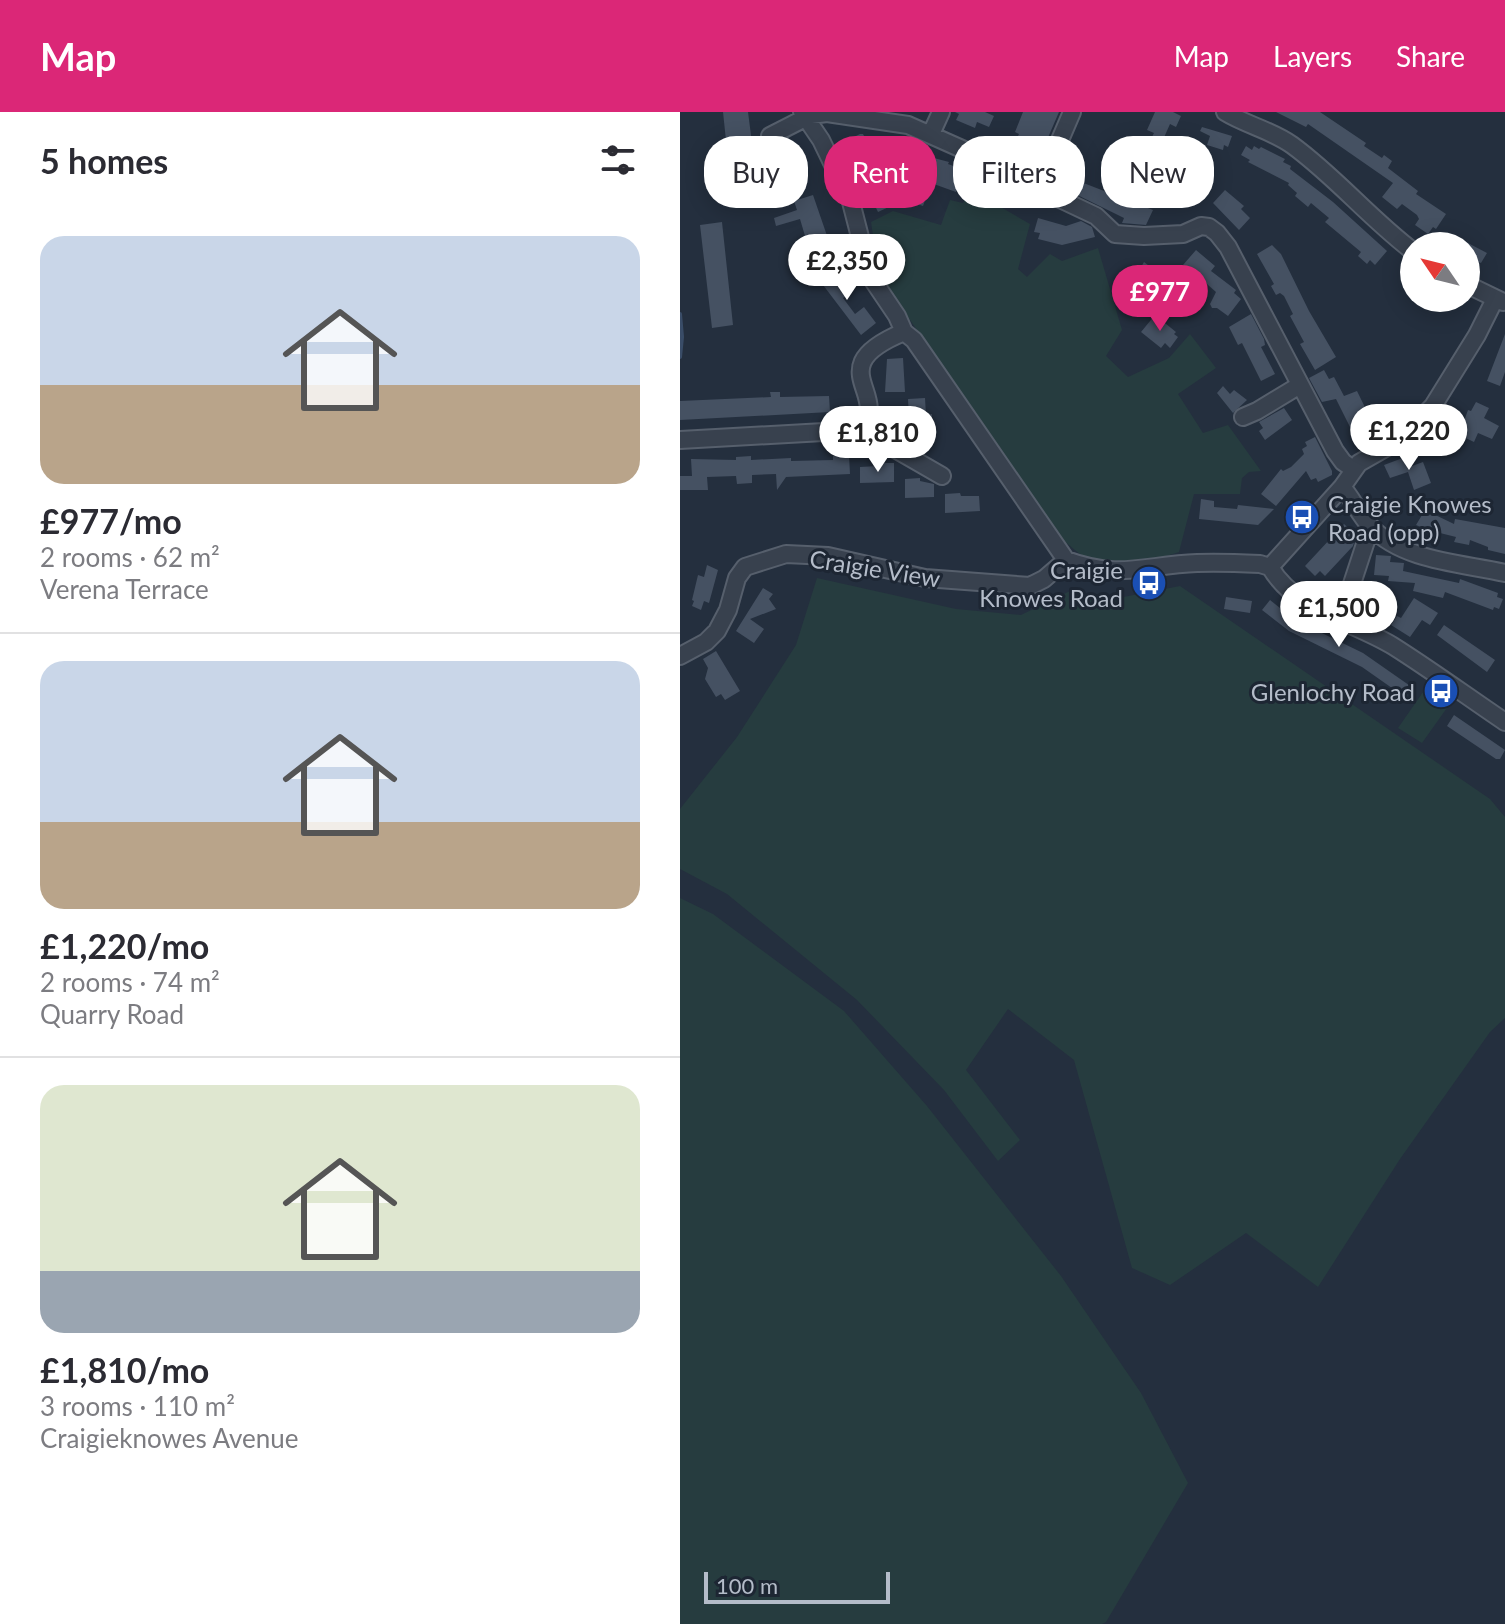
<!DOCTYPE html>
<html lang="en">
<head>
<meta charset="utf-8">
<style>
	:root { --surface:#fff; --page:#f7f7f7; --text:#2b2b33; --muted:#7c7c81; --line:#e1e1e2; --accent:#db2777 }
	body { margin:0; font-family:Lato,sans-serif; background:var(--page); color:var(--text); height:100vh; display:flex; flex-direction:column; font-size:30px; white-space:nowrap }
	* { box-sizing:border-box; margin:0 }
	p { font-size:26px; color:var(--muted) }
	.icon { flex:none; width:44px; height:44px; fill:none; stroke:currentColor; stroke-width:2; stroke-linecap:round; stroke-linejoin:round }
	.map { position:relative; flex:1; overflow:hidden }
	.sheet { display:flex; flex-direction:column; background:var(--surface); width:680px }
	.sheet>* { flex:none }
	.guide { position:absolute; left:24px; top:24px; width:680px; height:72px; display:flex; gap:16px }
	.needle { width:52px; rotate:305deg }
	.controls { position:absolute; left:720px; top:120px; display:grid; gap:16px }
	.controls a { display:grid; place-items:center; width:80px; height:80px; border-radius:50%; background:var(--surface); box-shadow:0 4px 20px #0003; font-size:40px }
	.scale { position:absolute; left:24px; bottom:20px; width:186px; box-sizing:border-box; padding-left:8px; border:4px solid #b4bcc9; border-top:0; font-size:22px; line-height:28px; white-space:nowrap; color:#b4bcc9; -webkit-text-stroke:6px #1d2633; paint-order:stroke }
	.price { position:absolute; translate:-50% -68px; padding:0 18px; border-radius:28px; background:#fff; color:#222; font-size:26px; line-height:52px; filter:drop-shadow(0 2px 4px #0008) }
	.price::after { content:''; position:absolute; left:50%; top:48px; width:24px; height:18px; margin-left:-12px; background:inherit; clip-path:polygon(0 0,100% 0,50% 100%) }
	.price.on { background:var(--accent); color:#fff }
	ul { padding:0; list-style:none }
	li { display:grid; align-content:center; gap:16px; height:424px; padding:0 40px }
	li+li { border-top:2px solid var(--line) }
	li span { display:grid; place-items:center; height:248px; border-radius:24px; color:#555 }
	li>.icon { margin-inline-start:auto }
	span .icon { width:144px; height:144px; fill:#fffc; stroke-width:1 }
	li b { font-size:34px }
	h2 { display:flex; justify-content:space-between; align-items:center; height:96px; padding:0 40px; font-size:34px }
	.tag { padding:0 28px; border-radius:32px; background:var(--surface); box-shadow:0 4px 20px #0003; font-size:28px; line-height:72px }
	.tag.on { background:var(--accent); color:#fff }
	header { display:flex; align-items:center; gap:48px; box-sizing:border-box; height:112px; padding:0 40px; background:var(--accent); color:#fff }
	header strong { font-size:38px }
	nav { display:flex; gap:44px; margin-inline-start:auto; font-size:28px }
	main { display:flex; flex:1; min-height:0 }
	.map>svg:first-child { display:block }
	.green { fill:#263c3f }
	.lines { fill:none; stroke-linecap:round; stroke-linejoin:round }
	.stream { stroke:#394c67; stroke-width:4 }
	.building { fill:#455162 }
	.minor-casing { stroke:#565f6c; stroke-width:20 }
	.minor { stroke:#38414e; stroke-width:16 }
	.labels { text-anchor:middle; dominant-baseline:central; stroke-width:6; stroke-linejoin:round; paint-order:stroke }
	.poi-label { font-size:24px; fill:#b4bcc9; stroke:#1d2633; text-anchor:end }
	.street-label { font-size:24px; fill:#b4bcc9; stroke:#1d2633 }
</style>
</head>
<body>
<header>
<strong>Map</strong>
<nav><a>Map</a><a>Layers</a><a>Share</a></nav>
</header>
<main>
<section class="sheet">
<h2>5 homes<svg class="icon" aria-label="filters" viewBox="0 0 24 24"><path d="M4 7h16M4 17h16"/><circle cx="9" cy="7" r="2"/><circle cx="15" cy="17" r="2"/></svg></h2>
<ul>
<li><span style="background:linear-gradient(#c9d6e8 60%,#b9a48a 0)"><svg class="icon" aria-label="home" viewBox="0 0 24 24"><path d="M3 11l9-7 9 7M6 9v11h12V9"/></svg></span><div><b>£977/mo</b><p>2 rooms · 62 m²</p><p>Verena Terrace</p></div></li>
<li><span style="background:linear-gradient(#c9d6e8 65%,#b9a48a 0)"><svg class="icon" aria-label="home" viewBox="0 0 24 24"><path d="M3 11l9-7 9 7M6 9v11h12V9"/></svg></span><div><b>£1,220/mo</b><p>2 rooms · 74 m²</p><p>Quarry Road</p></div></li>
<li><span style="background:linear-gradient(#dfe7d0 75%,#9aa5b1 0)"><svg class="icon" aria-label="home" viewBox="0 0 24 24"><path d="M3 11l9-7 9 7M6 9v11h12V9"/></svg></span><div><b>£1,810/mo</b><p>3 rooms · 110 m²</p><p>Craigieknowes Avenue</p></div></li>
</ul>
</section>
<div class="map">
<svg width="825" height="1512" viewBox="0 0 825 1512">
	<rect width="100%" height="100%" fill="#242f3e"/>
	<!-- green -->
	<path class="green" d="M291,78L350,112L338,157L347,165L370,142L382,149L418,136L442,218L426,244L448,265L489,246L510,222L536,256L498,282L523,321L548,313L581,359L569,360L562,366L560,382H514L499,440C472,449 433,459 405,445C396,440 388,432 380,425L199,163L191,110L213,99L261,113L270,88L283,91Z
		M137,466L276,497L341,503L392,478L428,488L500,474L810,687L825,705V906L810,920L720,1047L638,1175L566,1121L490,1173L452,1156L394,948L328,897L286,958L340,1028L318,1049L264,978L177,888L47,782L0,757V697L57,625L116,533Z
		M750,570L774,586L742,631L718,616Z
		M0,786L33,802L164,899L247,994L381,1164L461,1281L508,1371L426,1510L422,1512H0Z"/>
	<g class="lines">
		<!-- stream -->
		<path class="stream" d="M0,202L2,225L0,245"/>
	</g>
	<!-- building -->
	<path class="building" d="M43,0H68L75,54L99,51L102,75L45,82L42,58L49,57Z
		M275,0H305L314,4L309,15L297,10L295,16L276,8L279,2Z
		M343,0H379L354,58L338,51L340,47L329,42L339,22L335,20Z
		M475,0H493L501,4L496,15L490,12L482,30L472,25L474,21L467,18Z
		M596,0H640L686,31L684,34L702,46L704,43L712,49L708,56L738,79L736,82L766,102L756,117L753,115L748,122L735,113L739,107L737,103L722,92L717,97L702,85L713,71L628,12L626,15Z
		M522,15L552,24L548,35L544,33L543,38L527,33L530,24L520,19Z
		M180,22H183L205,65L202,67L213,93L198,100L164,30Z
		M566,34L572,38L574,34L579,37L581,35L605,47L603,50L611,54L610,57L653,90L707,139L695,153L690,148L687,152L678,144L681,140L645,110L649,106L631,91L628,95L615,84L617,81L608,73L609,71L568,50L570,48L561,43Z
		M235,41L269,50L268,52L284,58L276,80L251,71L243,94L228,89L236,66L228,63Z
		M382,60L401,65V70L473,98L466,113L442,111L444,106L377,73Z
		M545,78L564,94L561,97L570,106L559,118L533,91Z
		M133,83L154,144L133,151L120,107L96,114L94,106L117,98L114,89Z
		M358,106L386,114L401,109L412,115L415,125L382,133L358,127L360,121L354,120Z
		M42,110L53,213L32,216L20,113Z
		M786,130L807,141L801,151L786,145Z
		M592,133L601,142L629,199L656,245L635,258L620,232L624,230L610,204L613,202L604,184L600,181L596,183L591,174L594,172L577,142Z
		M516,138L535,154L531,159L556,178L554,181L561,187L548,204L537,196H532L530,192L536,180L520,166L514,172L501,161L506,155L503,153Z
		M464,150L477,160L466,178L453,169Z
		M157,158L173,179L163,186L175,202L184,195L196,211L181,223L140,169Z
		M571,202L584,227L585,233L581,235L595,262L581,269L562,231L558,233L549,215Z
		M475,203L496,220L494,222L498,225L490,236L485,231L481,236L461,220Z
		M825,222V260L820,274L807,269Z
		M223,246L225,280H205L207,247Z
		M644,258L649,267L654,265L664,284L677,279L700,326L686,334L682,326L677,329L656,287L642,290L629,266Z
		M543,274L550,282L554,278L567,288L553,301L537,281Z
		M90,280H100V285L149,284L150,300L0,308V289L91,285Z
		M245,286L246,303L252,302V320L243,330L235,322H225V305H229L228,287Z
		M796,290L809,296L804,306L819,314L812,327L798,321L794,330L779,323L788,298L791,299Z
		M604,296L612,308L585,328L579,319L583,316L579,310Z
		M635,325L652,359V363L638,370L636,366L631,368L626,359L596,394L581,382L601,357L603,359L611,355L624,342L622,337L627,334L625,330Z
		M169,343L170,362L106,365L97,378L96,362L72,363V371L57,372L56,364L27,365L28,378H0V364H12L11,347L56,348V345L71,344V348L111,346V349L153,348V344Z
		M728,344L732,354L743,350L751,371L734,378L728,360L710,366L704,353Z
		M198,351H214V370L180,371V355L198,354Z
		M240,366V369L254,372V385L225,386V367Z
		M280,381L281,384H299L300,399L265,401V382Z
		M521,387L534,389V395L557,397L558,393L594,397L578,413L519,407Z
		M745,398L774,412L775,407L825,416V442L808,438V435L790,428L789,433L774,430L776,425L756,420L751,424L742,420L743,416L736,413Z
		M664,412L674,421L670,426L674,430L673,434L645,464L640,459L635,464L625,454Z
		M696,443L711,444L710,450L724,451L723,459L779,471L780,467L818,481L817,485L823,487L819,497L814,495L813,498L765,480L763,486L733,479L735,471L708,469L709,464L694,463Z
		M27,453L38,458L29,491L24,489L21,498L12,494L14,489L12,488L18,463L24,465Z
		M83,476L93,482L89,487L96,497L70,507L84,517L74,531L56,519Z
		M546,485L572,489L570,501L544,497Z
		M734,486L758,501L750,513L742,508L730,525L711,513L717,504L721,506Z
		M590,488L615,508L683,541L736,578L729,588L682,555L609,519L582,498Z
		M764,513L815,548L807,560L757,523Z
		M36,539L60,579L45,588L41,582L36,585L25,567L28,556L23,547Z
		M774,603L825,638L820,647H816L767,614Z"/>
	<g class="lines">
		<defs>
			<path id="minor" d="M122,0L141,28L171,90L190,164L217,204L224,220L234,228L386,448C440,468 464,453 517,451C538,450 559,451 580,452L590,455
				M545,0C566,13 591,18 612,33C656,65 690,107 734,140
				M251,22L261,0
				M90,24L131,3L147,1L228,13L282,37L319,65L359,77L416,104L435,122L464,124L503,122L521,114L529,115L537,121L548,135L655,339L663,350L673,357
				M359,77L392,0
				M786,172L823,190
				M563,305L577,299L620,273
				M183,315L203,330L262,364
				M0,328L179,318C214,282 137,256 224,220
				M662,375C673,387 679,403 691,415C723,449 781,451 825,461
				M590,455L662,375L679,351L721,327L753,294L797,223L815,187
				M590,455C616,499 672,509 713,534C751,558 788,585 825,610
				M666,490L688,423L693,417
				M0,544L26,530L37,519L48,498L57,466L65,455L106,442L148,444L245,466L350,474L364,467L386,448"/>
		</defs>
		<!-- minor casing -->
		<use href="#minor" class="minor-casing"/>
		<!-- minor -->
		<use href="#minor" class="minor"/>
	</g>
	<!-- icons -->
	<defs>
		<symbol id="bus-disc" viewBox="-11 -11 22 22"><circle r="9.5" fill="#1a4fb4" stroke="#1d2633"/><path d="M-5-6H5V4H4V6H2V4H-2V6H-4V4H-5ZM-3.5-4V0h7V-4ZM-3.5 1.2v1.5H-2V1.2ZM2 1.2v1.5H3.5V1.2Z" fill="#fff"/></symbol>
	</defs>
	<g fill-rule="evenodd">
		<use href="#bus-disc" x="602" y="385" width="40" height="40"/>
		<use href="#bus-disc" x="449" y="451" width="40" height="40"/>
		<use href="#bus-disc" x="741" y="559" width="40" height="40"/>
	</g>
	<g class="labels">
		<!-- poi labels -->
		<g class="poi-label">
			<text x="648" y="391" text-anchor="start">Craigie Knowes<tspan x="648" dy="28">Road (opp)</tspan></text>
			<text x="443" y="457">Craigie<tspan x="443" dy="28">Knowes Road</tspan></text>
			<text x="735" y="579">Glenlochy Road</text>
		</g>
		<!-- street labels -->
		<g class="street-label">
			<text transform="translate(195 456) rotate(9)">Craigie View</text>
		</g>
	</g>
</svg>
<div class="controls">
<a><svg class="needle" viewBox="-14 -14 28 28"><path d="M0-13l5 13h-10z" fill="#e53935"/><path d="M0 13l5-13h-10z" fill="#7c7c81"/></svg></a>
</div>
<div class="scale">100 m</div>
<b class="price" style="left:167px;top:190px">£2,350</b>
<b class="price on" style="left:480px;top:221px">£977</b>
<b class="price" style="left:729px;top:360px">£1,220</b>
<b class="price" style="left:198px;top:362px">£1,810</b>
<b class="price" style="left:659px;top:537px">£1,500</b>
<div class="guide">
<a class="tag">Buy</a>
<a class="tag on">Rent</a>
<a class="tag">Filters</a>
<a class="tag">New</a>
</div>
</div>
</main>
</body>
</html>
